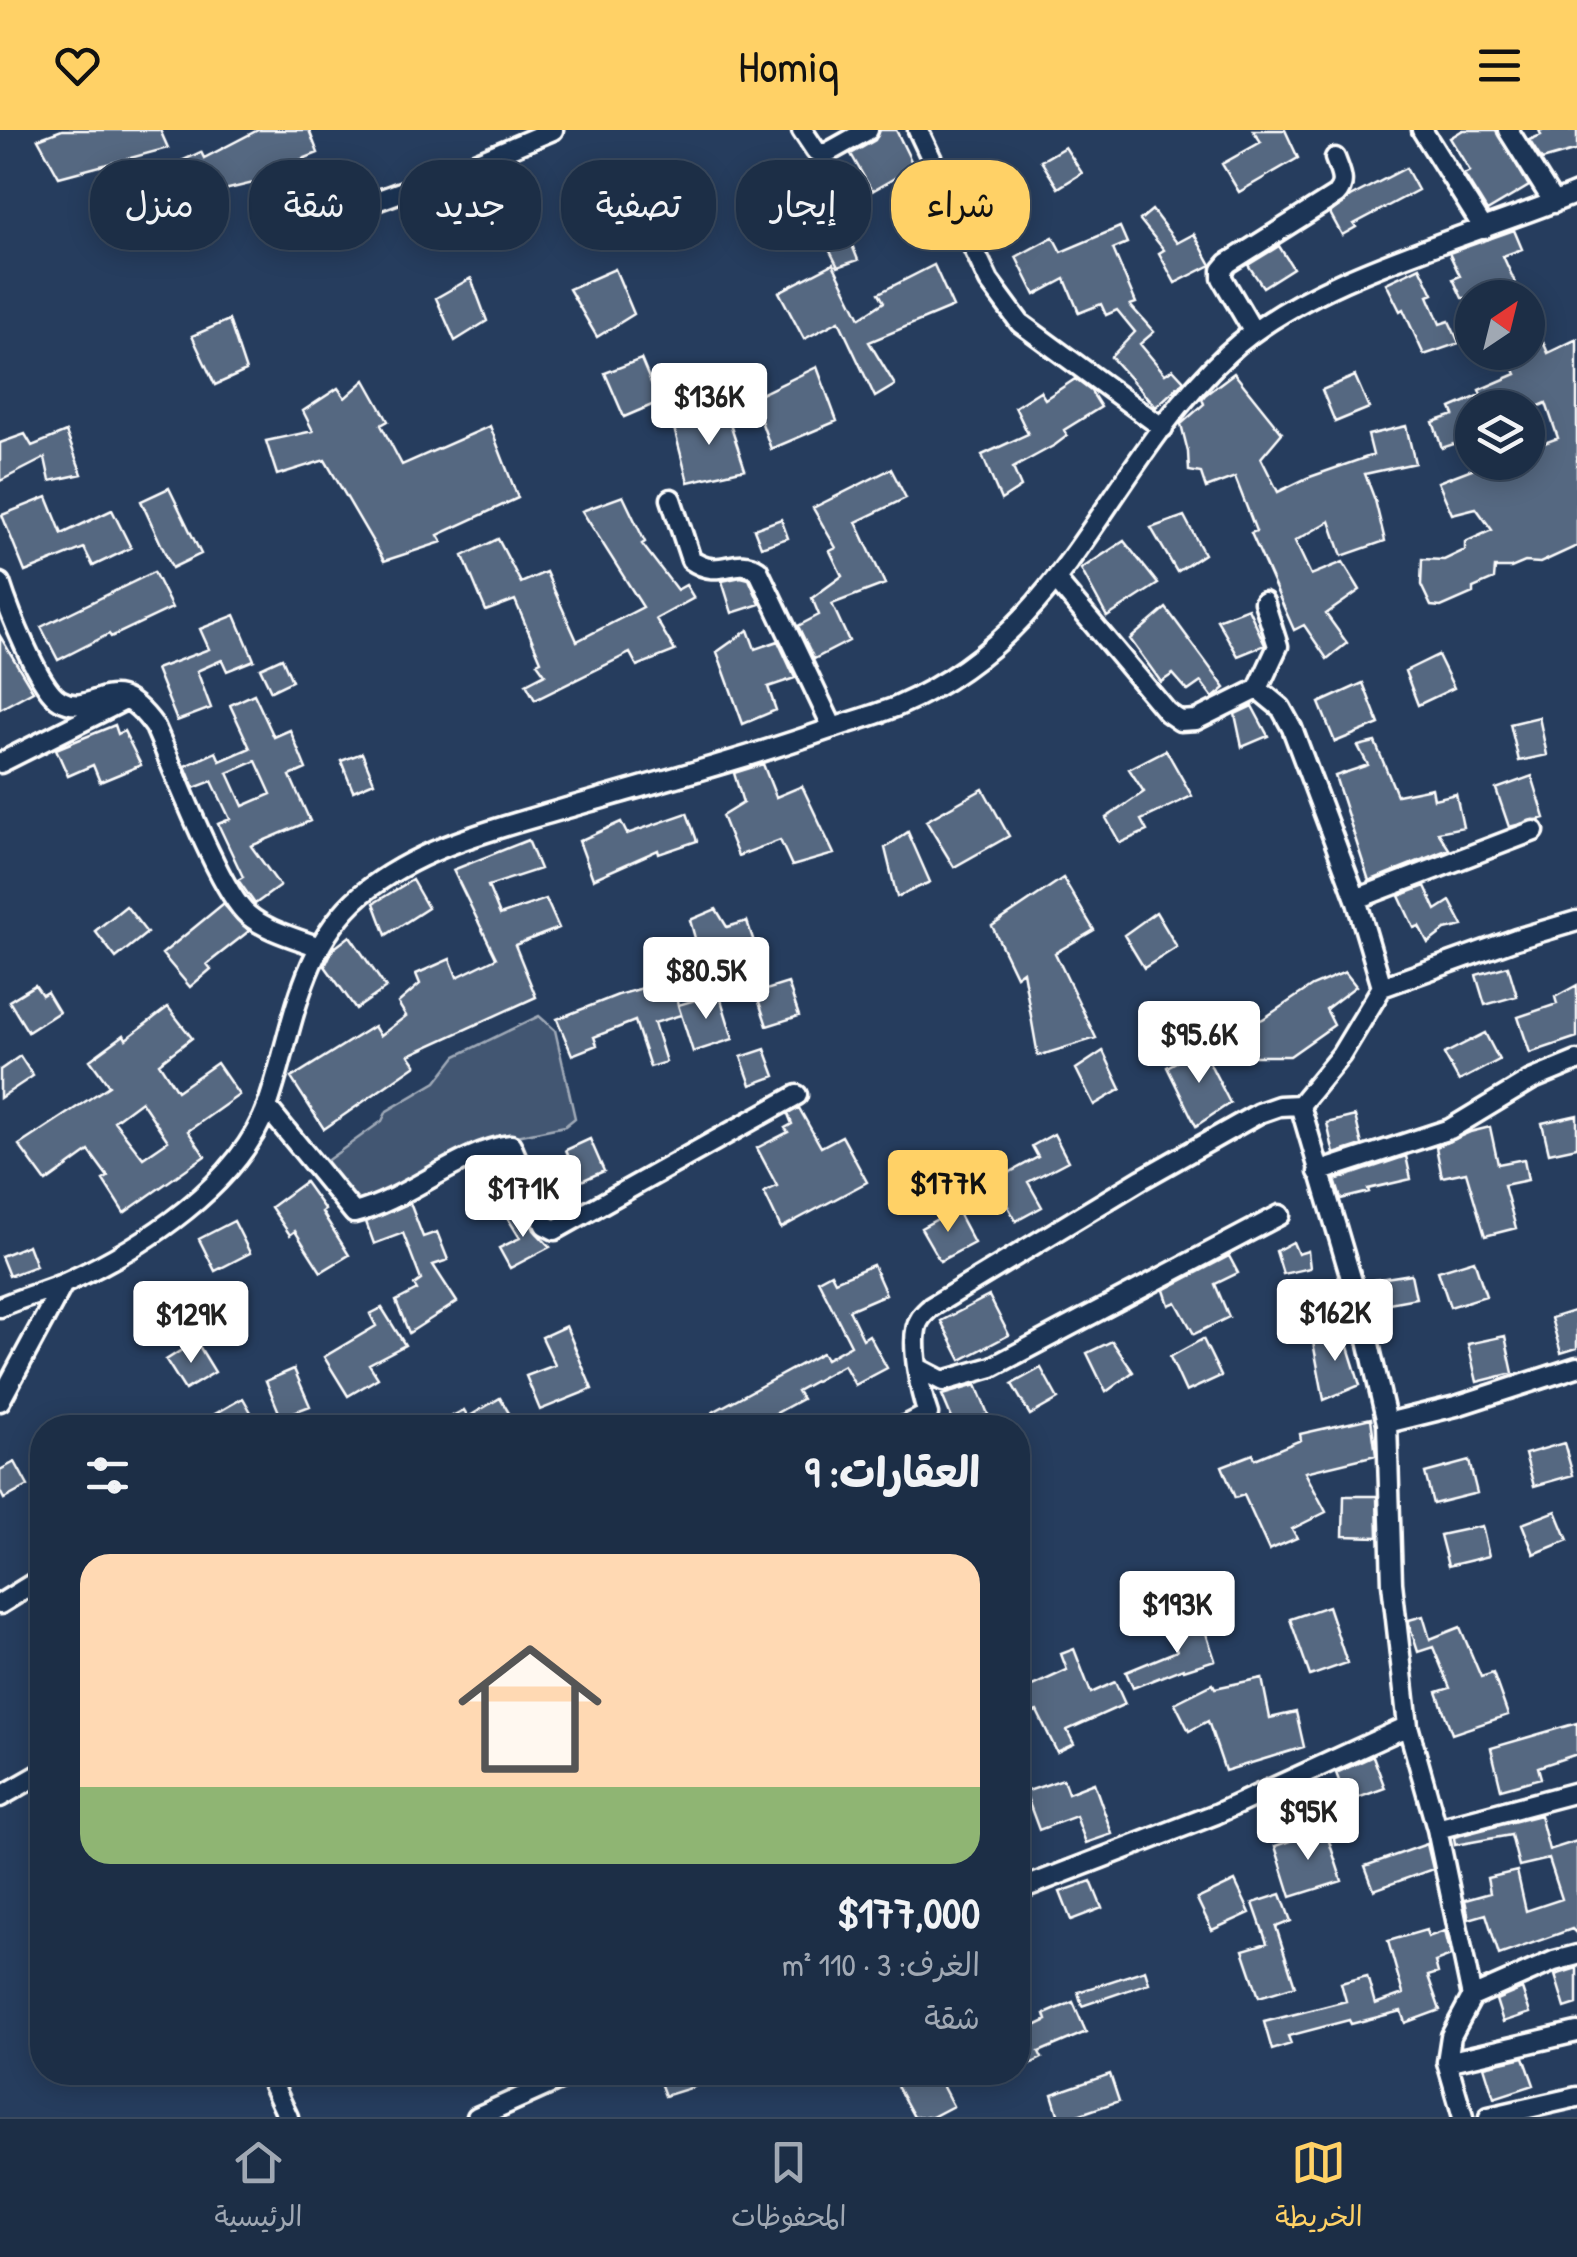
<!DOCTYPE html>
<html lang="ar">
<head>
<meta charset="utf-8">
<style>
	:root { --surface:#1c2e46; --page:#25364d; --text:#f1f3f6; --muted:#a0a8b3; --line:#3a4a5f; --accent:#ffd166 }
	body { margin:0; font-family:"Patrick Hand","Playpen Sans Arabic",sans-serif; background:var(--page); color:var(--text); direction:rtl; height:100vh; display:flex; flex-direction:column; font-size:38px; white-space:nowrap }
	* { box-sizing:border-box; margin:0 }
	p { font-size:32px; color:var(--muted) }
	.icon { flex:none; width:55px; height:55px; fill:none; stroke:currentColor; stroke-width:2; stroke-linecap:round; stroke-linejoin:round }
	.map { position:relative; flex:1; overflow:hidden; direction:ltr }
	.panel { position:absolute; left:30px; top:1285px; width:1000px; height:670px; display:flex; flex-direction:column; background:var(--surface); border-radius:40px; box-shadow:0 5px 25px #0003,0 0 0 2px var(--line); direction:rtl }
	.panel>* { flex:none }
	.banner { position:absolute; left:30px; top:30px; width:1000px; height:90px; direction:rtl; display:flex; gap:20px }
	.needle { width:65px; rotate:35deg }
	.controls { position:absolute; left:1455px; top:150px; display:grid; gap:20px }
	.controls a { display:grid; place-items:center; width:90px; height:90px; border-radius:50%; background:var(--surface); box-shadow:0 5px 25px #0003,0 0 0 2px var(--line); font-size:50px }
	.price { position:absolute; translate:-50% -85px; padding:0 22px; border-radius:10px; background:#fff; color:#222; font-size:32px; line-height:65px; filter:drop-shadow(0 2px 5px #0008) }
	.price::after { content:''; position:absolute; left:50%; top:60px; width:30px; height:22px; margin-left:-15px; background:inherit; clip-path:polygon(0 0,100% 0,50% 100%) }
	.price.current { background:var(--accent); color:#111 }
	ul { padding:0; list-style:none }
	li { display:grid; align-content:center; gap:20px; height:530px; padding:0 50px }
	li span { display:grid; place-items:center; height:310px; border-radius:30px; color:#555 }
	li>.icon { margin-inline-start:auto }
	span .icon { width:180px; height:180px; fill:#fffc; stroke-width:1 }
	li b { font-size:42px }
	h2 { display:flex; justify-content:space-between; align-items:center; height:120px; padding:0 50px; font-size:42px }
	.tag { padding:0 35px; border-radius:40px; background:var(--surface); box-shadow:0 5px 25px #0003,0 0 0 2px var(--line); font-size:35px; line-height:90px }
	.tag.current { background:var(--accent); color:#111 }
	header { display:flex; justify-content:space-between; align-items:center; height:130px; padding:0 50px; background:var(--accent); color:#111; font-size:45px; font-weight:600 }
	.menu { display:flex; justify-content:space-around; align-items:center; height:140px; border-top:2px solid var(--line); background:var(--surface); font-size:28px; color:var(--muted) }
	.menu a { display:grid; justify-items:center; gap:5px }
	.menu .current { color:var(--accent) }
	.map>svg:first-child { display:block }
	.green { fill:#425672; stroke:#a0aab8; stroke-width:2.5 }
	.building { fill:#556781; stroke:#fff; stroke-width:2.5; fill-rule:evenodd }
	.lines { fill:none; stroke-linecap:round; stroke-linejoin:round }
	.minor-casing { stroke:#fff; stroke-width:25 }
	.minor { stroke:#1d3557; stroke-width:18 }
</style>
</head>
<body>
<header><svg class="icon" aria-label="menu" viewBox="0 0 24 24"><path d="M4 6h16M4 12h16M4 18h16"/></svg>Homiq<svg class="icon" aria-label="heart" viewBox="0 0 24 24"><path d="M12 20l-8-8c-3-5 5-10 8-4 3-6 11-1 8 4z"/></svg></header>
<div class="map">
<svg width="1577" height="1987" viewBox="0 0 1577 1987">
	<rect width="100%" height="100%" fill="#263d5e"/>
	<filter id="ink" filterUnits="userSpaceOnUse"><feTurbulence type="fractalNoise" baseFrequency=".01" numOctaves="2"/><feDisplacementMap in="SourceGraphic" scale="20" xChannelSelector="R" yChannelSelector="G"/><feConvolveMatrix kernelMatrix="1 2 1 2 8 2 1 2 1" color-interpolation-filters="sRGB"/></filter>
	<g filter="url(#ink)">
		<!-- green -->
		<path class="green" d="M539,886L555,900L575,988L565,996L506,1008L358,1077L325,1032L382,991L387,981L436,952L456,926Z"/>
		<!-- building -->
		<path class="building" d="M62,0H160L168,18L59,47L38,9Z
			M258,0H309L318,23L272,41L274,48L216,62L199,72L177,33L201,22L204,28Z
			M880,0H896L914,37L872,61L851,24L875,10Z
			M1253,0H1285L1298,28L1239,62L1222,34L1261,12Z
			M1463,0H1496L1529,56L1487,81L1464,44L1470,41L1450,8Z
			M1539,0H1577V20L1542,30L1529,10L1541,5Z
			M1065,17L1082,43L1058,58L1041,31Z
			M1406,38L1418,60L1354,94L1356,97L1342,105L1330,83L1350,67Z
			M866,59L872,75L842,90L858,130L838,137L811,83Z
			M1152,80L1177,113L1194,104L1211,135L1175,153L1159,123L1164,120L1140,90Z
			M1120,97L1127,113L1113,119L1136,173L1130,175L1154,202L1140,214L1165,244L1173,239L1184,251L1156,277L1111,227L1135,202L1117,180L1106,185L1101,174L1079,183L1065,149L1035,165L1016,127L1053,107L1061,122Z
			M1514,100L1522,119L1503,126L1522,168H1462L1453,149L1460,146L1449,123Z
			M1279,116L1293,138L1263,157L1248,135Z
			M833,134L860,188L884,172L879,163L934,135L953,177L869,212L895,255L875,267L839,191L804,209L779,162Z
			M1420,137L1433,164L1428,166L1440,194L1449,191L1459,213L1424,225L1403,179L1400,181L1386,153Z
			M615,139L634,184L597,207L569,159Z
			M471,148L487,191L455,211L436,168Z
			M1528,178L1548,223L1577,209V416L1540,433L1525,432L1511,438H1495L1494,449L1473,458V463L1441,477L1431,476L1421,455L1422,429L1444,430L1465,420V412L1492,400L1476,378L1452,384L1438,352L1490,332H1528V319L1558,308L1546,273L1535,278H1472V308L1442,318L1433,292L1454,285L1451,278L1481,265L1479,260L1516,244L1506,222H1528Z
			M229,190L246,241L215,255L192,206Z
			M641,229L659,272L624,287L605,243Z
			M817,237L837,291L771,319L753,268Z
			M1234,243L1282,303L1261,328L1278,362L1307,348L1373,325L1368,305L1406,296L1415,333L1365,344L1375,370L1385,411L1342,426L1330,391L1295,411L1311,445L1343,432L1360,460L1326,484L1347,513L1327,529L1304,495L1294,500L1251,403L1256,401L1235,347L1206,358L1201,343L1189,341L1188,322L1181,294L1204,274L1202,269L1205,265Z
			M1355,246L1369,278L1335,292L1322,260Z
			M1075,249L1091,261L1101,277L1064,300L1067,306L1055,315L1013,338L1021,357L1001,370L982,325L1028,304L1015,277L1040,261L1045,269Z
			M365,250L388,291L381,295L402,335L490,296L518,368L438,405L442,412L384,431L325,330L277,345L266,311L313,301L303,281L338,258L345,268Z
			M726,282L745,339L688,352L674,298Z
			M66,302L82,344L50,351L45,328L0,351V313L25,304L32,316Z
			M891,339L906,368L856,392L885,454L832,474L849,511L814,529L798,496L819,485L812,468L842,446L830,421L836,418L813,378Z
			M169,358L201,424L172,438L141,371Z
			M623,366L645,412L642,414L677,460L686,455L694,468L656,489L675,521L637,536L630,523L535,570L526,554L545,544L537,533L541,531L515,470L486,481L463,426L498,409L521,453L546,442L577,511L643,477L582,381Z
			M47,367L62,404L112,380L131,418L93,436L84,418L25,442L2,385Z
			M1184,386L1204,424L1177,442L1151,398Z
			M781,389L788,408L761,417L754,399Z
			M1124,411L1158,454L1107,487L1081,439Z
			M154,442L172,478L111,507L109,504L58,530L41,497Z
			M741,447L749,449L760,474L732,483L722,451Z
			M1166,478L1225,558L1213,568L1201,552L1188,561L1173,544L1161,552L1130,509Z
			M1248,478L1265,515L1238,526L1217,490Z
			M235,485L254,530L227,541L222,530L197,541L211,578L177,591L156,539L209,519L200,499Z
			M748,500L755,519L778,511L795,548L768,557L776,580L743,594L717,522Z
			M0,506L33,561L0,579Z
			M1438,525L1454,558L1418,575L1405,541Z
			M282,528L292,551L271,561L260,538Z
			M1363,553L1379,594L1335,612L1319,573Z
			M254,564L274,607L290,600L306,639L290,646L310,691L251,716L280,756L255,774L238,750L243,747L218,694L230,689L212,651L194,658L185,636L216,622L220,631L250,618L230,575ZM256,631L271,664L243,676L228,643Z
			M1252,576L1268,606L1242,617L1235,584Z
			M1539,587L1547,625L1519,631L1510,594Z
			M115,595L118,604L124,601L141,635L100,652L93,635L68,646L56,619Z
			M1375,612L1397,665L1432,658L1434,669L1456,664L1463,697L1438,702L1449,719L1369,751L1335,646L1368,635L1358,616Z
			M1166,620L1192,666L1141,690L1147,701L1120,713L1106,688L1144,662L1129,639Z
			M362,623L374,652L353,661L341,631Z
			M763,634L776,667L802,656L834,724L792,736L780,710L738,726L722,686L743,673L734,643Z
			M1532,646L1545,688L1509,697L1496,659Z
			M983,659L1009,706L954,737L926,691Z
			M687,683L697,711L659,724L658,720L593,749L579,711L621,692L627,704Z
			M908,702L930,752L897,767L885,718Z
			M528,710L540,739L488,756L500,785L546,769L559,798L515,815L536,867L409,925L416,935L324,999L291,948L374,896L380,906L406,886L398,873L420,854L416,844L450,829L457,847L496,828L453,740Z
			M1063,748L1094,800L1055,823L1096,908L1038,926L1023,841L1016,846L992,796Z
			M412,750L428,778L386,805L374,773Z
			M1425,756L1436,780L1450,771L1463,796L1445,800L1428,813L1419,796L1414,798L1399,766Z
			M223,774L249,801L207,834L211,839L190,857L162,824Z
			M126,776L147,803L116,828L95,801Z
			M716,779L727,797L747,791L760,830L729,842L701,830L690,790Z
			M1156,782L1177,817L1144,838L1124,805Z
			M350,806L386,858L356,879L325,836L333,819Z
			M1508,836L1517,866L1485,875L1476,845Z
			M1345,842L1356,856L1326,879L1334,895L1290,926H1246L1231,901L1263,889L1312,856Z
			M671,850L681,885L654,893L666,932L650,937L635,891L594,907L597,915L572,925L557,889L618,865Z
			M788,853L799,886L767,896L756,863Z
			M35,855L42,865L47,862L59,882L28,902L9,871Z
			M1577,855V907L1530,923L1518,887L1557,874L1555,867Z
			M719,863L733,909L693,922L678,875Z
			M168,877L192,908L159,933L177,961L217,933L239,965L188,1001L205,1026L124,1083L103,1050L108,1047L89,1021L46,1052L19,1015L109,956L90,930L124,905L126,909ZM141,971L168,1011L143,1028L114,991Z
			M1485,903L1499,930L1459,951L1444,924Z
			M1202,918L1230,973L1196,996L1167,937Z
			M765,919L775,946L751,955L741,927Z
			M1103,921L1121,959L1094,975L1076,939Z
			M20,926L33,946L0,968V940Z
			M799,978L821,1017L842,1006L867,1052L781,1098L764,1062L777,1056L757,1018L788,1002L785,998L792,994L788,984Z
			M1577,985V1017L1549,1023L1542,993Z
			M1355,986L1362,1015L1334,1024L1327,993Z
			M1490,997L1498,1034L1524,1029L1528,1050L1504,1055L1516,1098L1485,1106L1466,1042L1442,1047L1436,1017L1470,1002Z
			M1054,1004L1068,1031L1028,1052L1042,1077L1016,1091L994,1051L1038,1027L1032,1016Z
			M590,1009L604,1041L579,1052L566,1020Z
			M1406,1026L1411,1049L1368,1059L1369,1062L1341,1069L1335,1050Z
			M305,1052L325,1080L322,1082L349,1125L321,1142L295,1101L290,1105L271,1077Z
			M410,1073L423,1107L437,1102L448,1130L433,1135L457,1172L409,1203L396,1171L417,1160L414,1155L421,1150L403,1103L374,1114L366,1092Z
			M524,1077L534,1100L550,1117L510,1138L499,1118L520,1108L507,1087Z
			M956,1079L974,1113L940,1131L921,1098Z
			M234,1091L250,1123L215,1141L199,1109Z
			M1293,1112L1298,1124L1308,1121L1310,1138L1283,1144L1276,1121Z
			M28,1115L36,1136L9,1146L1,1126Z
			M1229,1126L1238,1143L1215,1154L1229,1187L1194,1204L1176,1172L1169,1175L1164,1160Z
			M1474,1130L1486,1166L1450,1177L1438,1141Z
			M873,1135L886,1164L849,1180L863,1209L869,1205L887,1238L855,1255L844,1235L797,1261L802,1269L749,1298H722L713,1282L822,1223L826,1229L851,1215L818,1150L831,1143L835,1151Z
			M1411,1144L1416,1168L1378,1175L1373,1150Z
			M989,1166L1009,1205L961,1230L941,1191Z
			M382,1178L405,1215L369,1234L378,1248L348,1266L324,1227L376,1196L370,1184Z
			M1577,1180V1218L1561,1223L1551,1188Z
			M566,1196L592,1259L540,1280L526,1246L555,1235L542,1207Z
			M1343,1201L1360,1255L1324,1270L1312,1207Z
			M1505,1206L1513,1243L1477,1252L1468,1214Z
			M1203,1209L1221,1246L1186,1262L1170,1227Z
			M196,1211L215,1242L185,1260L166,1230Z
			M1112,1211L1133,1242L1106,1262L1087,1223Z
			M1041,1238L1058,1269L1030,1285L1012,1254Z
			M294,1239L310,1276L281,1287L266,1251Z
			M976,1255L988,1284L956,1298L942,1265Z
			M243,1268L260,1298H223L215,1284Z
			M500,1268L518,1298H429L464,1280L468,1287Z
			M1371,1288L1376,1325L1305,1342L1326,1382L1292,1399L1297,1408L1269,1420L1244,1365L1235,1368L1222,1336L1253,1324L1255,1329L1301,1310L1300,1304Z
			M1564,1313L1573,1345L1534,1356L1525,1324Z
			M1469,1331L1477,1363L1433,1374L1425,1343Z
			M15,1332L28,1356L4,1369L0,1361V1340Z
			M1344,1366H1377L1378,1407L1343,1406Z
			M1556,1381L1568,1410L1534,1424L1522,1394Z
			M1482,1396L1489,1426L1448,1436L1440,1405Z
			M1328,1476L1347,1533L1310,1546L1290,1489Z
			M1423,1486L1430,1509L1460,1497L1481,1547L1493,1543L1508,1585L1452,1604L1437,1562L1450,1558L1433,1517L1418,1522L1409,1494V1490Z
			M1202,1491L1215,1530L1184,1540L1183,1538L1133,1558L1126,1542L1177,1521L1171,1501Z
			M1074,1519L1091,1563L1115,1552L1125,1574L1067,1600L1074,1614L1057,1622L1037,1581L1032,1583L1021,1561L1067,1540L1061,1524Z
			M1262,1548L1270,1588L1296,1582L1304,1617L1225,1641L1208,1591L1189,1601L1175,1573L1213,1554L1215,1558Z
			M1577,1593V1624L1538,1637L1541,1648L1501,1659L1491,1618Z
			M1373,1626L1385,1658L1347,1672L1336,1643Z
			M1063,1649L1068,1663L1094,1653L1112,1704L1086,1713L1076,1686L1039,1700L1025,1662Z
			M1540,1685L1549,1720L1577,1711V1804L1572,1799L1499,1825L1486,1784L1469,1789L1465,1770L1490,1763L1487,1748L1517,1741L1526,1781L1562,1769L1549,1729L1519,1736L1511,1705L1455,1715L1454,1707Z
			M1325,1699L1342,1751L1291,1767L1275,1716Z
			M1427,1714L1433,1739L1374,1760L1365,1736Z
			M1091,1751L1102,1778L1071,1790L1060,1762Z
			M1235,1751L1250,1783L1212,1800L1197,1769Z
			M1281,1764L1291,1791L1276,1797L1295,1856L1259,1867L1243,1820L1267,1813L1253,1773Z
			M1426,1800L1428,1807L1445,1801L1451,1826L1435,1832L1438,1843L1428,1846L1440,1880L1405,1893L1401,1881L1351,1894L1349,1890L1288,1906L1291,1914L1272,1920L1264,1892L1346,1871L1341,1853L1367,1846L1375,1874L1403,1864L1388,1811Z
			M1577,1838V1874L1565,1878L1555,1845Z
			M1145,1840L1149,1853L1082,1876L1078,1862Z
			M1522,1859L1530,1883L1503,1892L1496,1870Z
			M1073,1872L1086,1902L1039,1922L1042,1928L1018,1940V1904L1047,1890L1045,1884Z
			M1524,1927L1534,1955L1494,1968L1484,1936Z
			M656,1942H689L694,1957L665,1966Z
			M922,1942H935L953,1976L932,1987H914L897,1956Z
			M1110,1944L1119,1971L1072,1987H1059L1052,1964Z"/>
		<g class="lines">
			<defs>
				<path id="minor" d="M802,0L816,21L825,24L868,0
					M918,0L989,151L1020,193L1163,298
					M1422,0L1484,99
					M1508,0L1554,73
					M324,90L442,47L553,0
					M1253,201L1222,148V140L1228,133L1336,65C1347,53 1340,42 1335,28
					M671,369L691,430C721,451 734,424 758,440L833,598
					M0,453C8,478 39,559 60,570C95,590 110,534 155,597C173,637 220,762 248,785C267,801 296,808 319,817
					M1258,559L1278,516L1264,472
					M0,633L125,570
					M1356,769L1534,701
					M1382,857L1516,809L1577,791
					M1300,975L1364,1192L1387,1293L1392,1453L1408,1596L1437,1699L1472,1867L1451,1906L1447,1932L1463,1987
					M267,977L354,1083C407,1070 462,1020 511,1015L545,1095L555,1100L797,965
					M1318,1042L1450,999L1531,950L1577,931
					M0,1177C22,1167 45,1162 67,1152C141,1118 240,1055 268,974C293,901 299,817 362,764C421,716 496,699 567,678C655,653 744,629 830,599C853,591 876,585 898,576C1069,502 1103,340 1227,224C1310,146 1471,107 1577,63
					M918,1238L943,1251L992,1237L1280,1085
					M0,1271L63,1154
					M1387,1293L1456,1276L1577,1237
					M901,1298L928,1284C921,1265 908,1206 920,1189C923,1184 927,1181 931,1177L1142,1049L1259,983L1279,976L1300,975L1341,925L1382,857L1356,769L1292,598L1281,578L1258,559L1196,590L1180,591L1167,582L1057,451
					M0,1474L42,1448
					M0,1667L42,1643
					M1437,1699L1577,1662
					M1018,1760L1216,1684L1408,1596
					M1472,1867L1554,1831L1577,1825
					M1447,1932L1577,1902
					M267,1942L288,1987
					M477,1987L577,1942
					M1489,1987L1577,1967"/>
			</defs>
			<!-- minor casing -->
			<use href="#minor" class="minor-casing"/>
			<!-- minor -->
			<use href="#minor" class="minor"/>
		</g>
	</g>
</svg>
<div class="controls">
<a><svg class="needle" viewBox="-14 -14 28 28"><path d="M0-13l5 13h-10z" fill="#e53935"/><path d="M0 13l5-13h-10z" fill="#a0a8b3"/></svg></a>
<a><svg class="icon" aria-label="layers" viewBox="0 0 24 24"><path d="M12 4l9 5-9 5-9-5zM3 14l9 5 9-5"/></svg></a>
</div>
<b class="price" style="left:709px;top:318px">$136K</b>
<b class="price" style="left:706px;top:892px">$80.5K</b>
<b class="price" style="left:1199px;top:956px">$95.6K</b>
<b class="price current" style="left:948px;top:1105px">$177K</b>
<b class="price" style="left:523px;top:1110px">$171K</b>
<b class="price" style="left:1335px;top:1234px">$162K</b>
<b class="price" style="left:191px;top:1236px">$129K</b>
<b class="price" style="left:1177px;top:1526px">$193K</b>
<b class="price" style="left:1308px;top:1733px">$95K</b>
<div class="banner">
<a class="tag current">شراء</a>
<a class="tag">إيجار</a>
<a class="tag">تصفية</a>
<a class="tag">جديد</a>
<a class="tag">شقة</a>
<a class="tag">منزل</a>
</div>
<section class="panel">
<h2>العقارات: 9<svg class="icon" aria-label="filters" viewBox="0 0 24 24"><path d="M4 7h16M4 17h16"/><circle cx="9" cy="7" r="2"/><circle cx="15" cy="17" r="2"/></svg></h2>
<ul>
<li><span style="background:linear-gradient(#ffd9b3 75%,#8fb573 0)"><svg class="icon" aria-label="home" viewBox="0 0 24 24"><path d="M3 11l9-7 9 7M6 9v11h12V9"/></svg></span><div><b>$177,000</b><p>الغرف: 3 · 110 m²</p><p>شقة</p></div></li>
</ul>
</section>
</div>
<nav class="menu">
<a class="current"><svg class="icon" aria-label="map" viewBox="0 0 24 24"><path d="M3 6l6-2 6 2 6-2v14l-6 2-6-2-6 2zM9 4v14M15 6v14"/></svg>الخريطة</a>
<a><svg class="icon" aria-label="saved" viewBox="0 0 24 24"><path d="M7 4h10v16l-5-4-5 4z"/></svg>المحفوظات</a>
<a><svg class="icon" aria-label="home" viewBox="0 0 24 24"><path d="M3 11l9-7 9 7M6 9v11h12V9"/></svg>الرئيسية</a>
</nav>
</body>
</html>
